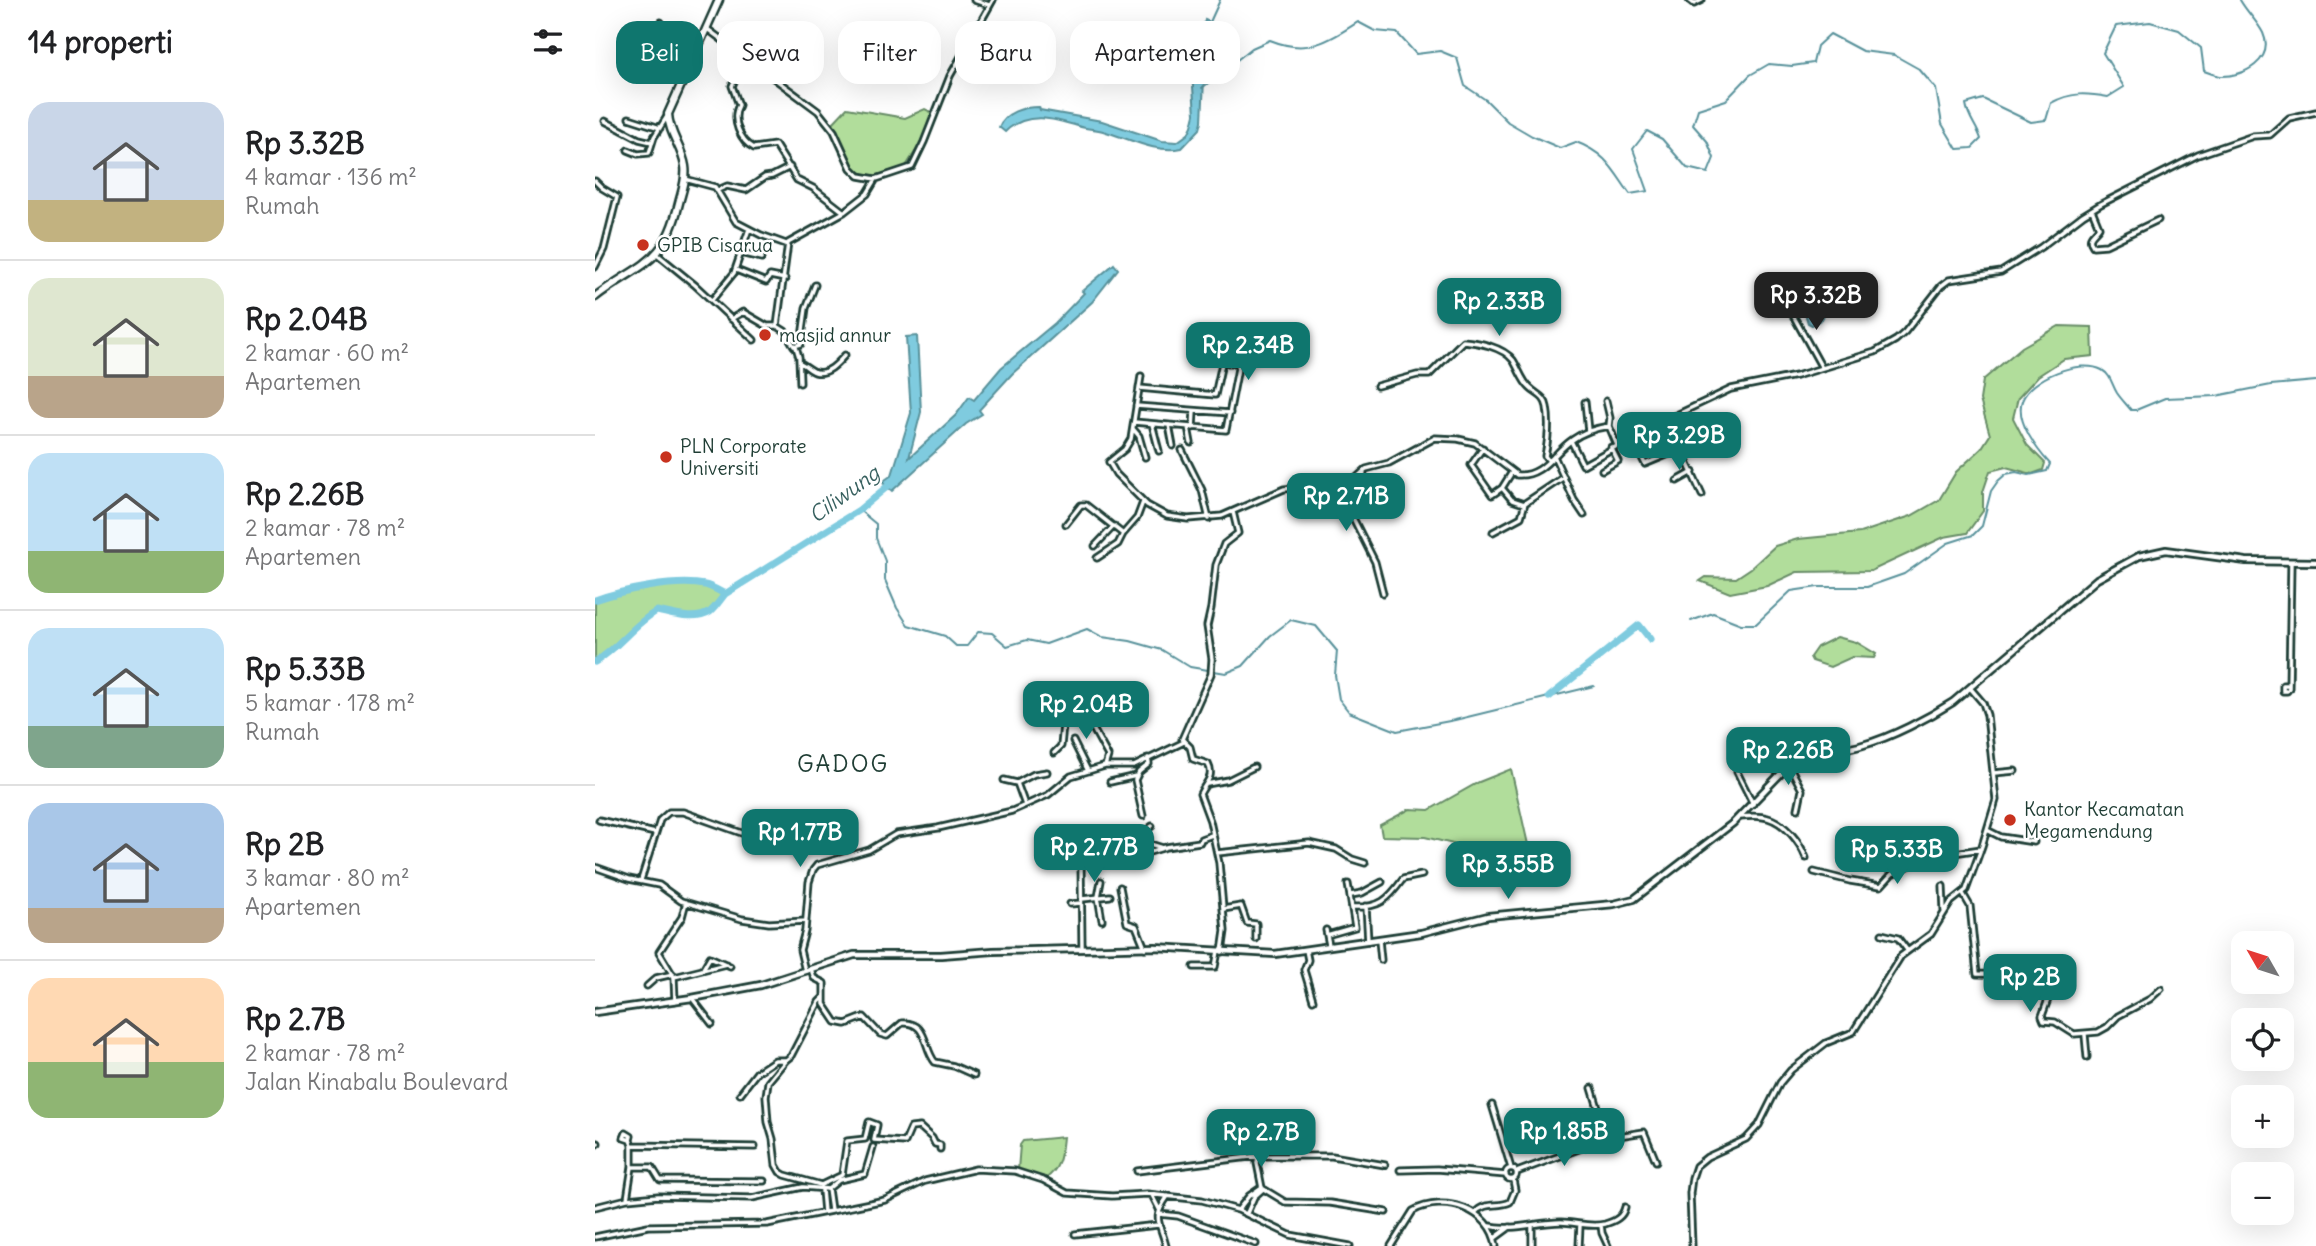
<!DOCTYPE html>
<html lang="id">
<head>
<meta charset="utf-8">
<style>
	:root { --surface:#fff; --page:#f2f2f2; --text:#202124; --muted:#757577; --line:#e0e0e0; --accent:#0f766e }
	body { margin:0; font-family:Delius,sans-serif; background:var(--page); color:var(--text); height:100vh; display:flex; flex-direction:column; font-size:26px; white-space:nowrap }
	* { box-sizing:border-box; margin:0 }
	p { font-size:23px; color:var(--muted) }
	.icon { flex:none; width:38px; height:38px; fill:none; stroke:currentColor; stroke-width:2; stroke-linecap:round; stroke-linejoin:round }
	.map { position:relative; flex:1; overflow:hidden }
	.details { display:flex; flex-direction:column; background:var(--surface); width:595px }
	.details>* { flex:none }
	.hud { position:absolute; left:21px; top:21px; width:665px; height:63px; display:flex; gap:14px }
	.needle { width:46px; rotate:309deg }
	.tools { position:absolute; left:1636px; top:931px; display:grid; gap:14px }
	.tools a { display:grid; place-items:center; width:63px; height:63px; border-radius:14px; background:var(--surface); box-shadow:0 7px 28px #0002; font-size:35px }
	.price { position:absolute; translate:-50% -60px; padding:0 16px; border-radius:14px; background:var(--accent); color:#fff; font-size:23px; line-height:46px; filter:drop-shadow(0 2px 4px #0008) }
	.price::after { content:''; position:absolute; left:50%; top:42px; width:21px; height:16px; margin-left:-10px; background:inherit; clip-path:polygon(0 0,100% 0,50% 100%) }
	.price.current { background:#222; color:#fff }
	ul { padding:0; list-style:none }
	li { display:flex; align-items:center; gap:21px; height:175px; padding:0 28px }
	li+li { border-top:2px solid var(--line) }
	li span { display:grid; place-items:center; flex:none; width:196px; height:140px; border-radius:21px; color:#555 }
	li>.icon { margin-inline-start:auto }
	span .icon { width:84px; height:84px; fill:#fffc; stroke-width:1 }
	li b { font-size:30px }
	h2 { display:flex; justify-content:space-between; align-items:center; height:84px; padding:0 28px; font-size:30px }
	.tag { padding:0 24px; border-radius:21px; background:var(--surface); box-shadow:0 7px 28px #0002; font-size:24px; line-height:63px }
	.tag.current { background:var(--accent); color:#fff }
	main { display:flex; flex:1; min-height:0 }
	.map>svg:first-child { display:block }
	.green { fill:#b1dd9b; stroke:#688d68; stroke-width:2 }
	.water { fill:#7fcbdf; stroke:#59929b; stroke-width:2 }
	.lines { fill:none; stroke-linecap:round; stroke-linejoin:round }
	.stream { stroke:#59929b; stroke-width:2 }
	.river { stroke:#7fcbdf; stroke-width:7 }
	.minor-casing { stroke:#1f3d34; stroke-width:9 }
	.tertiary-casing { stroke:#1f3d34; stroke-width:10 }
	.trunk-casing { stroke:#1f3d34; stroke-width:11 }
	.minor { stroke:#fff; stroke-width:3.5 }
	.tertiary { stroke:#fff; stroke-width:4.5 }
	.trunk { stroke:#fff; stroke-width:6 }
	.poi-dot { fill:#c8321e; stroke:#fff; stroke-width:2.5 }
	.labels { text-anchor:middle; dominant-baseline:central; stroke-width:5; stroke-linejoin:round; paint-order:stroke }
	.poi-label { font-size:19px; fill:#1f3d34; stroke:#fff; text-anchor:start }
	.water-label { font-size:21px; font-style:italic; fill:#37605f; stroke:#fff }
	.quarter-label { font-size:23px; letter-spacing:2px; fill:#1f3d34; stroke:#fff }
</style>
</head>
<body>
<main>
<section class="details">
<h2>14 properti<svg class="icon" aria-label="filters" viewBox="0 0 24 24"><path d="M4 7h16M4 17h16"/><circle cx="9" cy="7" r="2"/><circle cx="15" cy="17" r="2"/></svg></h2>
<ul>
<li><span style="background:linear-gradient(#c9d6e8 70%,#c2b280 0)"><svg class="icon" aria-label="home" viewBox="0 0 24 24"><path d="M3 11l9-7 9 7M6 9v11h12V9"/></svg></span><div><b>Rp 3.32B</b><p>4 kamar · 136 m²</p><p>Rumah</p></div></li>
<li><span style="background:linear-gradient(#dfe7d0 70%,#b9a48a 0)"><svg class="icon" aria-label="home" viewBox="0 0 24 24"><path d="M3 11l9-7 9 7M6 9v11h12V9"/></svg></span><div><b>Rp 2.04B</b><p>2 kamar · 60 m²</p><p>Apartemen</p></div></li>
<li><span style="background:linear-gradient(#bfe0f5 70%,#8fb573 0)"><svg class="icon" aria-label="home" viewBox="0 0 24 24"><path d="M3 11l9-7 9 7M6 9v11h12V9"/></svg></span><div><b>Rp 2.26B</b><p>2 kamar · 78 m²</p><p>Apartemen</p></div></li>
<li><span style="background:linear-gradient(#bfe0f5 70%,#7fa58c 0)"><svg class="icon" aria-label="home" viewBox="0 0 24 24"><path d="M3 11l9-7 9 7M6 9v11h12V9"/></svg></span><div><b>Rp 5.33B</b><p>5 kamar · 178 m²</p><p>Rumah</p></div></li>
<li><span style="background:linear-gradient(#a9c7e8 75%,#b9a48a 0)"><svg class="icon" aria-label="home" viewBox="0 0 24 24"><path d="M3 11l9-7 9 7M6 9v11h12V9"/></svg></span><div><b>Rp 2B</b><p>3 kamar · 80 m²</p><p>Apartemen</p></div></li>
<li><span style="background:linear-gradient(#ffd9b3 60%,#8fb573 0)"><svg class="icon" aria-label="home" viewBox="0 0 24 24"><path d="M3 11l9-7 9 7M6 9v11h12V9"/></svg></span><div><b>Rp 2.7B</b><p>2 kamar · 78 m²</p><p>Jalan Kinabalu Boulevard</p></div></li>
</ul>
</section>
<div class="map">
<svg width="1721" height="1246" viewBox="0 0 1721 1246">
	<rect width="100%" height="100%" fill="#fff"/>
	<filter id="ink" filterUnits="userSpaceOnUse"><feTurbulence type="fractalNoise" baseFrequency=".0143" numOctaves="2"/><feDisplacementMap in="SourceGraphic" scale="14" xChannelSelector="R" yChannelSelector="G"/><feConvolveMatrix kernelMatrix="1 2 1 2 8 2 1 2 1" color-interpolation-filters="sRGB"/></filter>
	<g filter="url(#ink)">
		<!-- green -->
		<path class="green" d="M252,108L310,118L330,109L338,113L327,141L311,166L278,177L264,172L258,168L237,124Z
			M1464,326L1497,327L1498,356L1469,359L1443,376L1423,398L1418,418L1432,445L1450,463L1448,470L1437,474L1411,467L1395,471L1388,492V511L1372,533L1349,537L1276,571L1202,572L1172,586L1135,593L1105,581L1111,577L1141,578L1156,568L1180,546L1203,539L1265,533L1316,516L1344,500L1361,472L1386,449L1395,435L1385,400L1388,380L1427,347Z
			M88,583L111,585L130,594C126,599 121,607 116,611C101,623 78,614 61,611C37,625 24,648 0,662V600L23,592Z
			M1242,637L1261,642L1281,654L1279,658L1257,657L1235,667L1217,661L1215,657L1222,647Z
			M916,769L934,849V863L830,837L787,836L785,825L815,809L834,810L884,782Z
			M468,1137C466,1155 466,1168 450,1179L423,1170L425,1145L428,1141Z"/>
		<!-- water -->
		<path class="water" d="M610,20L619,24L610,60L607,121L605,129L587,148C561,154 533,138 508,131C501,129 493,129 486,127C460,119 432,110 410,132L404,127C410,112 428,107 444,107L445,110L507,121L567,141L582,142L593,134L597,126L600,114L597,73Z
			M519,264L523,269L497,302L417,374L384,410L387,414L371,424L297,491L287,482L297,475L316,413L311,337L322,336L326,412L314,458L361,415L374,397L379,400L406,368L460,323L489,293L487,291Z
			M1218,277L1221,286L1218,289L1219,295L1223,294L1230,313L1227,319L1217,325L1213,323L1209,310L1204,303L1196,301C1196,285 1205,282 1218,277Z"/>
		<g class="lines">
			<!-- stream -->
			<path class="stream" d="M615,22L625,0
				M607,88L657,48L675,40C712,55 732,42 763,22L780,31L802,33L821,54L845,51L862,58L870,86L891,100L913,122L937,136L965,148L981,142C1011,153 1018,170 1035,194L1053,191L1038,149L1052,131L1067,139L1092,168L1113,173L1119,158L1112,141L1098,125L1103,109L1131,100L1155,75L1174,64L1197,66L1218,63L1222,46L1235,34L1267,51L1299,55L1324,69L1341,89L1347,124L1362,149L1377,148L1386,139C1382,126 1373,118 1371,104L1388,99L1436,122L1451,120L1456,103C1476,92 1491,93 1513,97L1529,87L1508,53L1521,26L1555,22L1584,30L1606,48L1609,71C1614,73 1620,75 1625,76C1649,77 1680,60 1668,33C1662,21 1651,11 1645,0
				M264,510L281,524V538L290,561V580L302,608L313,625L350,636L361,646H372L383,632L397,633L412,646L432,640L451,644L492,629L507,637L535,641L567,650L595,667L631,673L648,666L675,636L696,620L721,626L742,651L740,675L744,699L754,712L802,731L860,720L999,686
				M1096,621L1118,613L1146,624H1161L1196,591L1223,587H1272L1309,574L1353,543L1378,535L1387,526L1396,491L1403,481L1411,474L1421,472L1434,475L1452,471L1455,464C1443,451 1420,421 1427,401C1435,378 1485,358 1507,370C1516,375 1517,385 1522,393C1526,399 1531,404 1536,410H1541L1570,398L1621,396L1676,385L1721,381"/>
			<!-- river -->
			<path class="river" d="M0,600C28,590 81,579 110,585C116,586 124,591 130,594
				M0,662C24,648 38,624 62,611C77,614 100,622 115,612C120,608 126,599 130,594L264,510L299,481
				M954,697L1044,625L1055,639"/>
			<defs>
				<path id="minor" d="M379,0L394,5
					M1094,0L1099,4L1107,0
					M66,22L64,30L68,51L77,60L94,65
					M111,28L223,111L239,131L256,168L264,176L281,179L317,167L329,142L355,76L398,0
					M136,48L145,69L137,86L144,105C136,119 145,141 159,148L180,145L202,180L218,188L249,212
					M34,118L65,128
					M10,121L44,139L57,142
					M33,150L43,154L54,153L59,137L73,115
					M90,179L120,187L141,222L166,235L191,244
					M0,181L7,188L22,197L9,249L0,267
					M123,190L132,186L151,190L170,177L177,176L195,167
					M1497,210L1504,227C1500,234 1491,236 1498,246L1511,245L1563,220
					M146,253L167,258
					M62,254L100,285L159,340
					M141,270L171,282L175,276L190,279
					M117,300L139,273L154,229
					M1194,308L1227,368
					M136,319L148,312L172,326H182L193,243L249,212L272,194L281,179
					M182,326L190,331L199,346L206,344L211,308L220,285
					M201,347L204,357L205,383
					M205,363C210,365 215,370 220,372C233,375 243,363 250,355
					M546,376L536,439L530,449L514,462L521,474L552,505L572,516L593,519L627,516L689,489L748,484L759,480L771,469L794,463L840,438L863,439L880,443L922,475C948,477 958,453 977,440C988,432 1001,428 1014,426L1022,445H1026L1054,432L1079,416L1136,389L1201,376L1280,352L1301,340L1310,332L1346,286L1354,280L1406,272L1446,247L1488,215L1506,204L1603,155L1658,136L1675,135L1694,118L1721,112
					M782,386L822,375H834L868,341C883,342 908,347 918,360C924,369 927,381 935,388C942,395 950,396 952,407C955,423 953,441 950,456L954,461
					M1011,401L1015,418L1014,426
					M990,402L993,431
					M541,406L635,413
					M1079,416L1086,449L1107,495
					M539,422L631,430L644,363H627L620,395L544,388
					M557,424L564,451
					M574,425L578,446
					M593,427L596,443
					M598,428L599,411
					M538,429L544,436L550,457
					M1038,440L1050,464L1086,449
					M976,441L988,465L1022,446
					M888,448L876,465L897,495L907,488L917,472
					M587,450L607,490L614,519
					M959,456L979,500L989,515
					M1007,470L1023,461L1016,447
					M769,472L766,494L756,514L780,562L788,593
					M1082,481L1098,472
					M907,488L917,500L929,504
					M471,524L486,505H491L528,534
					M898,532L926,517L930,503L969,477
					M500,546L519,526
					M502,558L523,544L528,534L542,518L548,502
					M1693,685H1688V691H1692L1694,688L1696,562
					M491,716L513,756L510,766
					M491,716L508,694L529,687
					M478,741L493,771
					M459,753L466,746L468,725L477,718L491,716
					M1194,765L1207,790L1203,809
					M1142,772L1158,804
					M1399,773L1420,771
					M409,780L422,783
					M515,782L541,776
					M612,784L633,780L659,767
					M430,805L422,783L439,774L452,772
					M548,816L540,780L544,772L554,764L553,758
					M1145,817C1154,816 1164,815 1173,818C1190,823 1205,842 1211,858
					M4,820L60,833
					M1392,830L1406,837L1439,842
					M552,837V830L557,826
					M514,843L532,837H554L555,844L568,848
					M622,853L714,843L741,849L757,859L770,863
					M538,857L571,847L605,842L606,839L617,835
					M0,867L34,879L64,885L86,901L147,919L174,923L211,921
					M1219,872L1255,881L1286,886L1297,874L1332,857L1386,849
					M46,880L65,820L74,812H88L172,842L211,834
					M506,881L503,897L507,920
					M1348,886L1349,911
					M525,887L532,923L541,926L550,948
					M1368,894L1375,906L1382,974L1426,975L1431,982L1454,992L1455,994L1447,1016L1449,1021L1460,1022L1479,1034L1503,1032L1512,1027L1523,1016L1555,999L1566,989
					M756,895L767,893L787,882
					M487,899L515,896
					M475,904L486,903
					M771,906L773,941
					M758,907C785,908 793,900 808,879L827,875
					M628,909L646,906L652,923L661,924V939
					M731,930L734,945
					M1287,934L1303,938L1312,950
					M732,935L760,927L753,884
					M784,940L786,960
					M487,948L486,864L508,862
					M711,950L713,960L709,970L718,1000
					M627,952L630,931L624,863L615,821L605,794C610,783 620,777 613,764L598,759L595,747L587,739L616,674L617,659L612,626L616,608L621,565L629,544L643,533L638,512
					M599,967H620L623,951
					M108,969L115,957L135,966
					M216,969L219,978L229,983V1004L241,1022L251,1024L269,1017L285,1034L292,1036L307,1023C333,1021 328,1048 340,1062L359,1066L379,1075
					M210,971L205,950L210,931L214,882L218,870L222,865L274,850L301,834L343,828L417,811L453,795L476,776L510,766H539L589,742
					M79,977L64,952L87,917L91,902
					M52,986L61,978L78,974
					M97,998L117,1024
					M80,1001L79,977L131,964
					M1490,1035L1492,1057
					M191,1060L173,1082L171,1096L173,1122L178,1139L181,1165L185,1172L190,1175L226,1185L247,1175L252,1141L270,1139L274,1122L282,1125L279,1140L310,1142L316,1128L325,1127L337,1138L340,1144L345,1145V1149
					M997,1088L1011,1134
					M145,1094L162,1072L180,1060H191L196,1056L224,1002L229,997
					M897,1105L916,1168
					M1007.5 1138a4.5 4.5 0 1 1 9 0a4.5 4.5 0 1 1-9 0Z
					M1017,1137L1049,1132L1061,1161
					M35,1140L29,1138L31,1133L36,1136L35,1140L37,1145V1167H57L65,1180L169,1181
					M0,1145L3,1143
					M37,1145L160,1147
					M663,1156L662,1163L667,1188L690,1202L735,1203L791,1212
					M910.5 1174a5.5 5.5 0 1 1 11 0a5.5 5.5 0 1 1-11 0Z
					M805,1170L842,1169L911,1175
					M542,1171L663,1156H737L790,1165
					M922,1172L1008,1140
					M233,1189L244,1180L270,1174L278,1147
					M233,1189L236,1210
					M227,1190L229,1212
					M557,1195L564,1209
					M32,1199L37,1167
					M0,1207L32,1199L63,1196L157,1198L208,1187L233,1189
					M643,1210L654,1196L667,1187
					M652,1213L659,1197L668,1189
					M880,1213C890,1201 903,1208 915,1202L920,1190L918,1180
					M564,1214L583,1216L661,1244
					M937,1225V1246
					M1006,1225L1007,1233L1013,1246
					M895,1226C918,1231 942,1222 966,1222C981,1222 995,1228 1010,1224C1020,1221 1028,1217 1030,1207
					M480,1234L563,1225
					M0,1237L53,1226L172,1224L290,1200L330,1181L381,1169L420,1171L448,1180L472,1193L517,1196L552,1194L607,1200L643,1210L695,1235L755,1246
					M900,1238L915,1227
					M571,1246C565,1221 556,1220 573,1196
					M796,1246L818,1211C849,1194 896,1209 901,1246
					M984,1246L985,1225
					M1097,1246L1095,1193L1097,1178L1101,1166L1112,1157L1151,1139L1164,1125L1185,1083L1196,1070L1231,1043L1258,1032L1306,956L1336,934L1356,902L1371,890L1387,846L1401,800L1392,715L1388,703L1376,689"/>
				<path id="tertiary" d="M0,1012L97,998L166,985L259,955H346L398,951L560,947L680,954L826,933L893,916L1019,904L1039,899L1138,823L1194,765C1215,748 1244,753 1268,745C1297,737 1333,718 1358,702L1502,579L1544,556L1571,550L1651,561L1721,562"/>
				<path id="trunk" d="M0,297C46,262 69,266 84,203C87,191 92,179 90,166C87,147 74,134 73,114L124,0"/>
			</defs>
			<!-- minor casing -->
			<use href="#minor" class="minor-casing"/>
			<!-- tertiary casing -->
			<use href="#tertiary" class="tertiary-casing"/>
			<!-- trunk casing -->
			<use href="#trunk" class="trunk-casing"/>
			<!-- minor -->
			<use href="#minor" class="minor"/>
			<!-- tertiary -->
			<use href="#tertiary" class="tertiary"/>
			<!-- trunk -->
			<use href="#trunk" class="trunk"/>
		</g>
	</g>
	<!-- markers -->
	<g class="poi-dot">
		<circle cx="48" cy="245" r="7"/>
		<circle cx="170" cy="335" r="7"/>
		<circle cx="71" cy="457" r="7"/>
		<circle cx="1415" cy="820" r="7"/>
	</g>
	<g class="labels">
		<!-- poi labels -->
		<g class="poi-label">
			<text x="62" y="245">GPIB Cisarua</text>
			<text x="184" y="335">masjid annur</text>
			<text x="85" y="446">PLN Corporate<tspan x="85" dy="22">Universiti</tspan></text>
			<text x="1429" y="809">Kantor Kecamatan<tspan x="1429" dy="22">Megamendung</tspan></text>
		</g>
		<!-- water labels -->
		<g class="water-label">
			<text transform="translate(249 494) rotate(-36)">Ciliwung</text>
		</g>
		<!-- quarter labels -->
		<g class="quarter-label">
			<text x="248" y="763">GADOG</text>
		</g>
	</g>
</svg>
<div class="tools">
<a><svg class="needle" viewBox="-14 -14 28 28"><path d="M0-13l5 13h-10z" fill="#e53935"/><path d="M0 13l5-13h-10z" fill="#757577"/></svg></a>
<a><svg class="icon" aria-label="locate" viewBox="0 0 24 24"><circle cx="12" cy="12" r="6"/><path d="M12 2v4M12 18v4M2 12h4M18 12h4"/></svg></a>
<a>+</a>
<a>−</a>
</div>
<b class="price current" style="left:1221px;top:332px">Rp 3.32B</b>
<b class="price" style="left:904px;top:338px">Rp 2.33B</b>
<b class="price" style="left:653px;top:382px">Rp 2.34B</b>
<b class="price" style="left:1084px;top:472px">Rp 3.29B</b>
<b class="price" style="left:751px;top:533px">Rp 2.71B</b>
<b class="price" style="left:491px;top:741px">Rp 2.04B</b>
<b class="price" style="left:1193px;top:787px">Rp 2.26B</b>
<b class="price" style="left:205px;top:869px">Rp 1.77B</b>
<b class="price" style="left:499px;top:884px">Rp 2.77B</b>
<b class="price" style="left:1302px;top:886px">Rp 5.33B</b>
<b class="price" style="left:913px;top:901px">Rp 3.55B</b>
<b class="price" style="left:1435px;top:1014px">Rp 2B</b>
<b class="price" style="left:969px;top:1168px">Rp 1.85B</b>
<b class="price" style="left:666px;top:1169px">Rp 2.7B</b>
<div class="hud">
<a class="tag current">Beli</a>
<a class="tag">Sewa</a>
<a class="tag">Filter</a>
<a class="tag">Baru</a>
<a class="tag">Apartemen</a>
</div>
</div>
</main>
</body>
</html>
